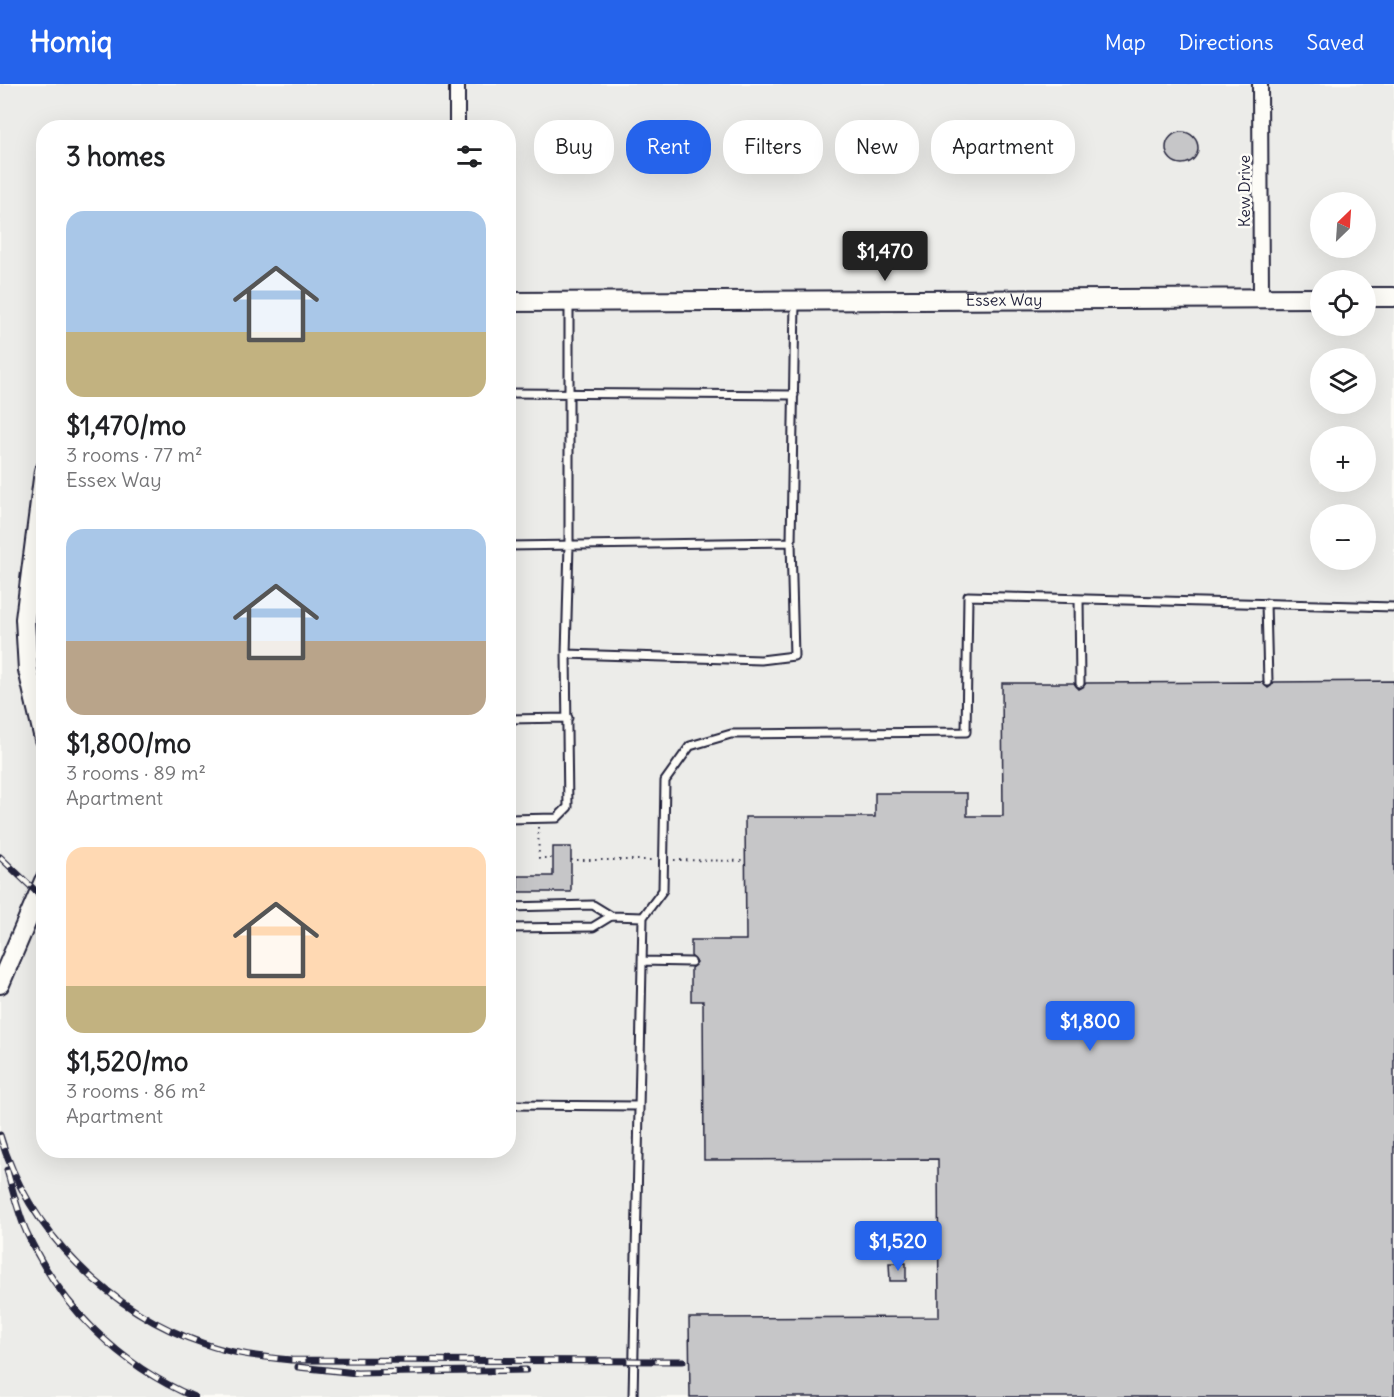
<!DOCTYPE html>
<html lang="en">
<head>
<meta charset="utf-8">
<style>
	:root { --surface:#fff; --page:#f6f6f6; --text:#202124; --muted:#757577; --accent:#2563eb }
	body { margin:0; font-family:Delius,sans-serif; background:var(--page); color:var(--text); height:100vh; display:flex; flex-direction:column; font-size:22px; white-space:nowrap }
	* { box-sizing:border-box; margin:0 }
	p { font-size:20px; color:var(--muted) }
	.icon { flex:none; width:33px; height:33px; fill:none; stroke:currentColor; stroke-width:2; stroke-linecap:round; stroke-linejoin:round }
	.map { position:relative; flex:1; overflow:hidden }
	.side { position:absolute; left:36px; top:36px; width:480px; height:1038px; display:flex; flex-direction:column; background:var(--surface); border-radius:24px; box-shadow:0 6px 24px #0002 }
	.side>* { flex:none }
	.top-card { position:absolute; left:534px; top:36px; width:570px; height:54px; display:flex; gap:12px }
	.needle { width:39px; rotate:25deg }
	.tools { position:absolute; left:1310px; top:108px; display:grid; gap:12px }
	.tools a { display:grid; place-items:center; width:66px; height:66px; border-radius:50%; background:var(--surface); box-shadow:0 6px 24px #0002; font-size:30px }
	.price { position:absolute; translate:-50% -51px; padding:0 14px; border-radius:6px; background:var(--accent); color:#fff; font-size:20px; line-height:39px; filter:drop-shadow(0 2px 3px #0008) }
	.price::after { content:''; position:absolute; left:50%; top:36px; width:18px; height:14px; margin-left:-9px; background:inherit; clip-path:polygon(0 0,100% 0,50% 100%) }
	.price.active { background:#222; color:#fff }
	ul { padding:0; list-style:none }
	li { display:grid; align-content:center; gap:12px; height:318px; padding:0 30px }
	li span { display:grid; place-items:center; height:186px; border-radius:18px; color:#555 }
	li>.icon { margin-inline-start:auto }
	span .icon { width:108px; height:108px; fill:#fffc; stroke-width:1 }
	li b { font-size:26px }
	h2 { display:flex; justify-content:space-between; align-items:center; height:72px; padding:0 30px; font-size:26px }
	.chip { padding:0 21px; border-radius:24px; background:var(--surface); box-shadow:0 6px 24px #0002; font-size:21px; line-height:54px }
	.chip.active { background:var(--accent); color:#fff }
	header { display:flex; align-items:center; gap:36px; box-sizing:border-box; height:84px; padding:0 30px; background:var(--accent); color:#fff }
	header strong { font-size:28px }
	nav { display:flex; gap:33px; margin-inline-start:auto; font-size:21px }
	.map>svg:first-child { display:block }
	.built { fill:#ecece9; fill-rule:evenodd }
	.building { fill:#c6c6c8; stroke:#22223b; stroke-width:1.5 }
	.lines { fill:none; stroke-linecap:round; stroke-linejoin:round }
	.service-casing { stroke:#22223b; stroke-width:11 }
	.minor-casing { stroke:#22223b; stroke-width:18 }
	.tertiary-casing { stroke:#22223b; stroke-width:22 }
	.path { stroke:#22223b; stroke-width:2; stroke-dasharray:1.5 4.5; stroke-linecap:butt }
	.service { stroke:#fdfcf7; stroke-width:7 }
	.minor { stroke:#fdfcf7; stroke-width:14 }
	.tertiary { stroke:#fdfcf7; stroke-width:18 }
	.rail-casing { stroke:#22223b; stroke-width:7 }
	.rail { stroke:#fdfcf7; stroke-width:4.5; stroke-dasharray:14; stroke-linecap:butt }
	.labels { text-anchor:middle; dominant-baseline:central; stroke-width:5; stroke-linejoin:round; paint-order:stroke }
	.street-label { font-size:16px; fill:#22223b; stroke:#fdfcf7 }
</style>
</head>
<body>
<header>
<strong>Homiq</strong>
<nav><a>Map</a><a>Directions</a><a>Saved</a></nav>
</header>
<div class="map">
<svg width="1394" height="1313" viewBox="0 0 1394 1313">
	<rect width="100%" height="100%" fill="#fdfcf7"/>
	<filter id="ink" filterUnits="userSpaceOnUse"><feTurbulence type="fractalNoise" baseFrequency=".0167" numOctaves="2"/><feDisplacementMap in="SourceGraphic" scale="12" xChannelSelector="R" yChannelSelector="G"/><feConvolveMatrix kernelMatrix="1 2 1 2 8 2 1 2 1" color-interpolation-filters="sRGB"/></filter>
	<g filter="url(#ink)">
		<!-- built -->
		<path class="built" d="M0,0H1394V1313H0ZM44,44H508V1066H44ZM1320,118H1365V164H1320ZM1320,196H1365V242H1320ZM1320,274H1365V320H1320ZM1320,352H1365V398H1320ZM1320,430H1365V476H1320Z"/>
		<!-- building -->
		<path class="building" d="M1166 64a16 16 0 1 1 32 0a16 16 0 1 1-32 0Z
			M1394,597V1313H690L689,1234L939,1233L938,1075L704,1076L703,917H691V884L695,881L697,878L691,872V856H746L745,733H875V709H967V732H1003L1002,599H1074L1076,602L1079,605L1083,603L1086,599L1262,598L1268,604L1271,602L1274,598Z
			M553,763H571V808H518V792H553Z
			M889,1179H906V1197H890Z"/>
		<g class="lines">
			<defs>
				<path id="service" d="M508,309L794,311
					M508,462L791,458
					M1079,515L1080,599
					M1266,519L1268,598
					M566,570L761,576L794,572L791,458L795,218
					M508,635L568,634
					M508,735L557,734L568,723L566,570L569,461V220
					M508,823L593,821L611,832L643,833L663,806L665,697L690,662L731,650L966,648L968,512L1394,523
					M508,844L593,843L611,832
					M642,877L691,878
					M508,1021L639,1022
					M633,1313L643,833"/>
				<path id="minor" d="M457,0V44
					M1260,0L1261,214"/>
				<g id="tertiary">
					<path d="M1365,213H1394"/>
					<path id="s1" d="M508,218L1320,214"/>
					<path d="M44,387L25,535L28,586L44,655"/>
					<path d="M0,900L44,797"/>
				</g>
			</defs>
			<!-- service casing -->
			<use href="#service" class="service-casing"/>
			<!-- minor casing -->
			<use href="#minor" class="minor-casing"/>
			<!-- tertiary casing -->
			<use href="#tertiary" class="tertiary-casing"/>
			<!-- path -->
			<path class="path" d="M538,743L539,774H553
				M571,776H651
				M674,776L746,777"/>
			<!-- service -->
			<use href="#service" class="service"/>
			<!-- minor -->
			<use href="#minor" class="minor"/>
			<!-- tertiary -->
			<use href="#tertiary" class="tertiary"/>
			<defs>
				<path id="rail" d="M0,773L44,815
					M0,1051C28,1148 111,1229 205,1260C233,1270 262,1273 291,1276L683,1277
					M7,1086C13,1107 18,1128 26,1147C60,1222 119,1281 194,1313
					M298,1283L357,1289L526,1286"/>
			</defs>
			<!-- rail casing -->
			<use href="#rail" class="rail-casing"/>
			<!-- rail -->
			<use href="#rail" class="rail"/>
		</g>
	</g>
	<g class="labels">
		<!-- street labels -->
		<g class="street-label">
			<text transform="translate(1244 107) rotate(-90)">Kew Drive</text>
			<text stroke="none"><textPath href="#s1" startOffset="496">Essex Way</textPath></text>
		</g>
	</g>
</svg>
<div class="tools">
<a><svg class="needle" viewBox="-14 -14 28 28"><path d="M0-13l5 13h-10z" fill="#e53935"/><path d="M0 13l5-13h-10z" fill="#757577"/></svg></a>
<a><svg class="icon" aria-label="locate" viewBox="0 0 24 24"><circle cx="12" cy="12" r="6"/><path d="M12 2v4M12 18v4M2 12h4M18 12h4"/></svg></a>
<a><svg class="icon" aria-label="layers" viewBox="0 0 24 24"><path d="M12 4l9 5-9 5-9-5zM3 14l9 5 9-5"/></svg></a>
<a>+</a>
<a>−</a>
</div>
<b class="price active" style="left:885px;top:198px">$1,470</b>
<b class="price" style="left:1090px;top:968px">$1,800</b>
<b class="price" style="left:898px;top:1188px">$1,520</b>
<div class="top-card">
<a class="chip">Buy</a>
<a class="chip active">Rent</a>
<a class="chip">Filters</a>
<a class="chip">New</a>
<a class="chip">Apartment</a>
</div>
<section class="side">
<h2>3 homes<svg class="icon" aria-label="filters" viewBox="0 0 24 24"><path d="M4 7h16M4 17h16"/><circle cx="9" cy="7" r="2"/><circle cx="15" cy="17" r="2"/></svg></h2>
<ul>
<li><span style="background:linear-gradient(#a9c7e8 65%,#c2b280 0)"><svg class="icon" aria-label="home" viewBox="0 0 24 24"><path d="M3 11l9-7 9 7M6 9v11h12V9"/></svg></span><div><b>$1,470/mo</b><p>3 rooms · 77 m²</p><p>Essex Way</p></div></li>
<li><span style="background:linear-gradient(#a9c7e8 60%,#b9a48a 0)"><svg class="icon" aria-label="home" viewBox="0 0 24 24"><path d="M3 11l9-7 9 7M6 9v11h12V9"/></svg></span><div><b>$1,800/mo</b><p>3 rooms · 89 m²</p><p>Apartment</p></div></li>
<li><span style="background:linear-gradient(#ffd9b3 75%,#c2b280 0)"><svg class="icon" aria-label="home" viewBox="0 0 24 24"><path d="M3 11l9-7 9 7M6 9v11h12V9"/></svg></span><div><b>$1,520/mo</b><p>3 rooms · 86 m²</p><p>Apartment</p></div></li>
</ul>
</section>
</div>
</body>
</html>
